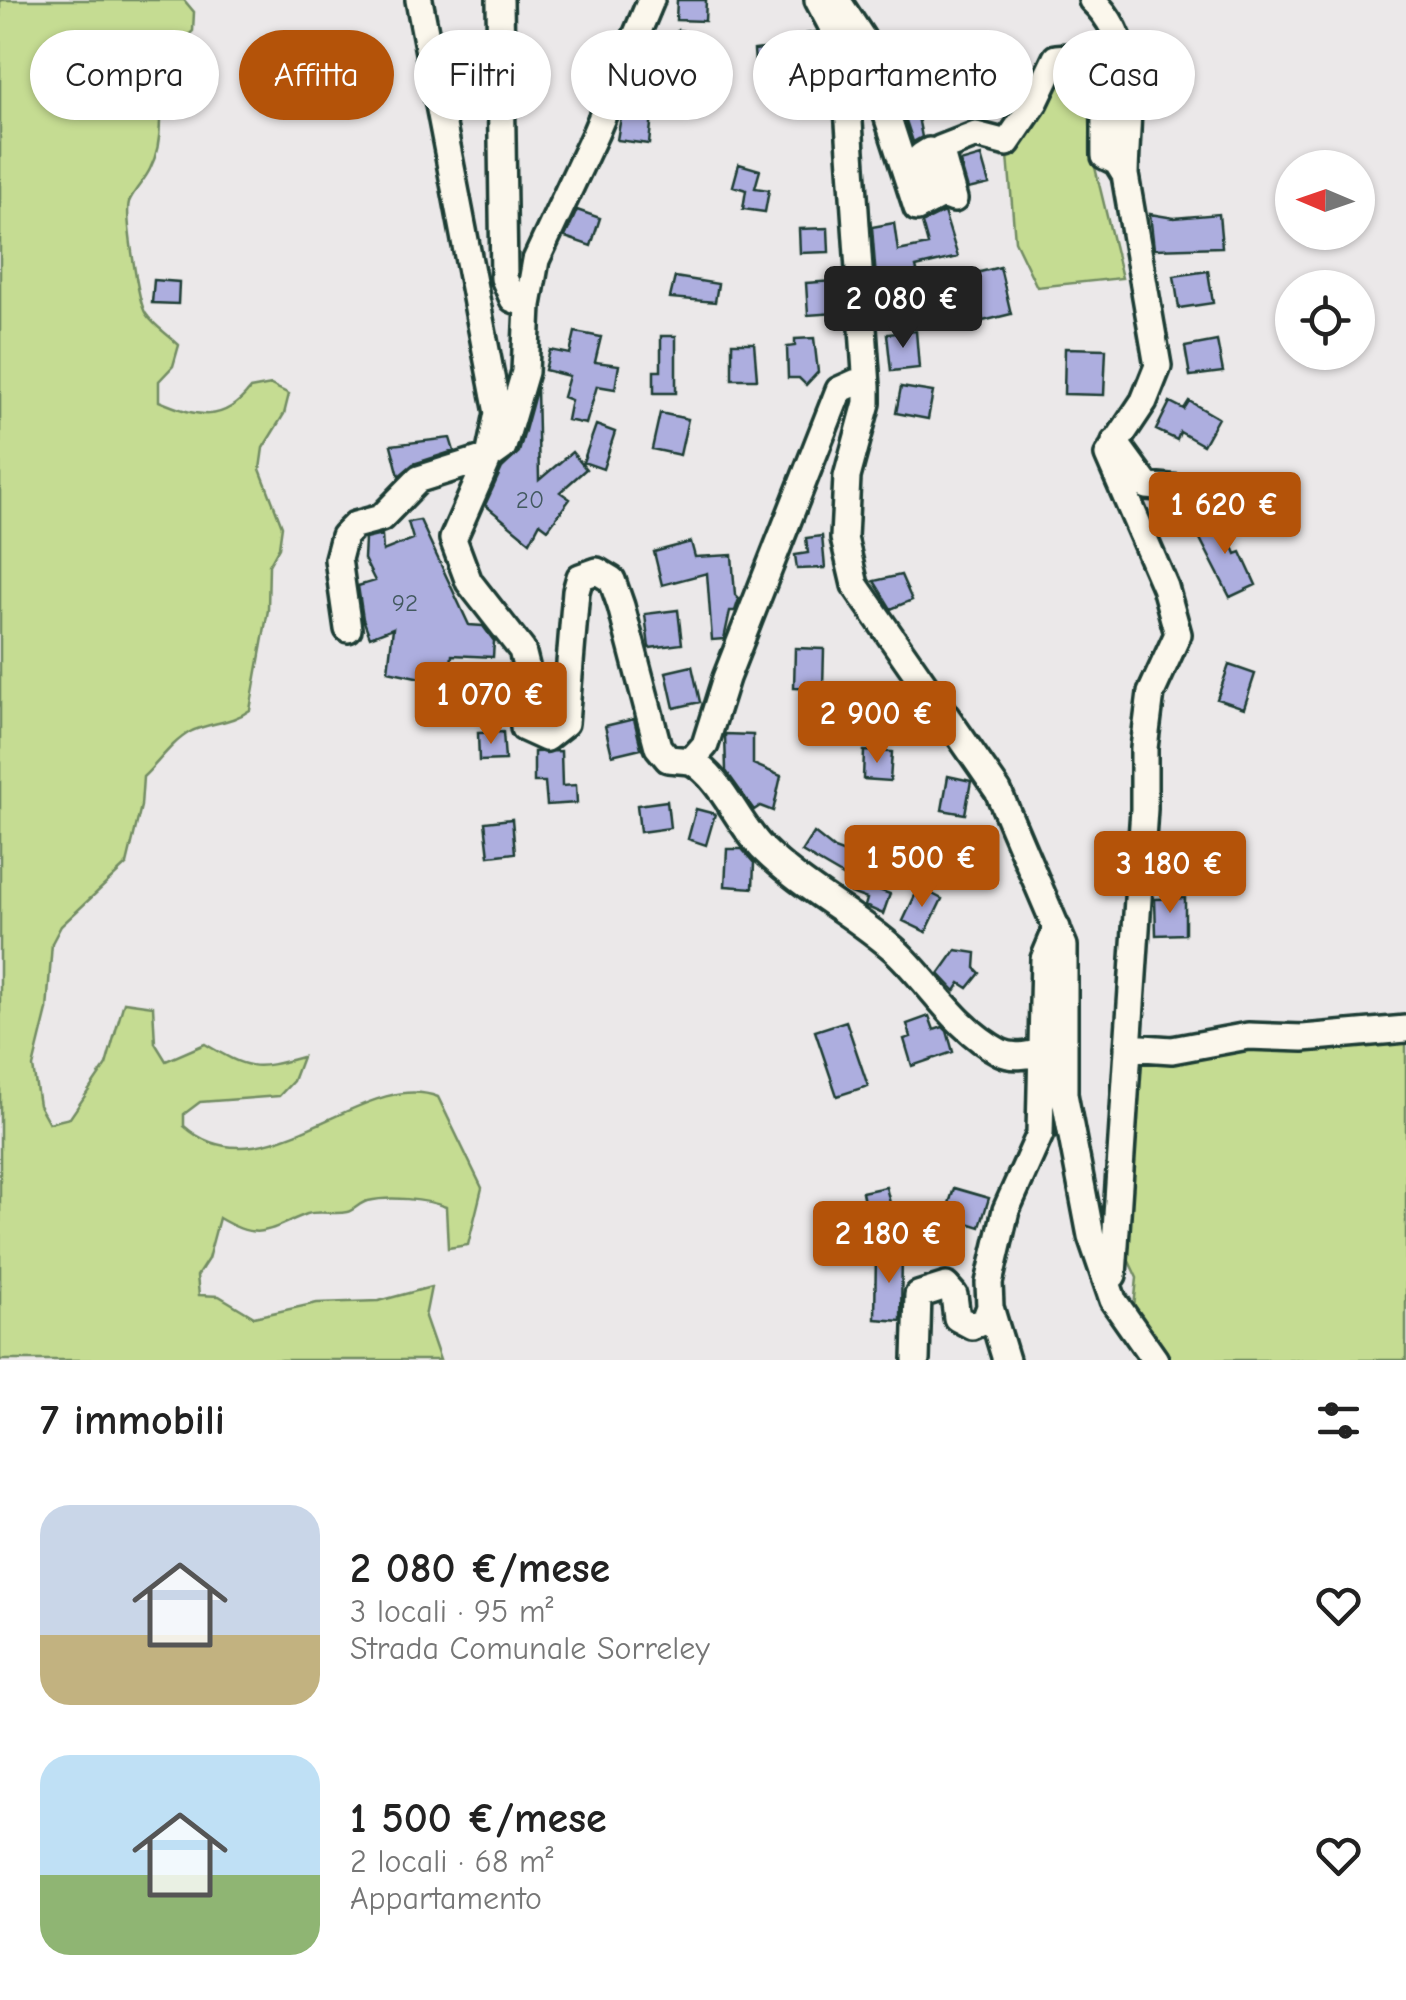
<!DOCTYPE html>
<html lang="it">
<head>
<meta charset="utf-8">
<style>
	:root { --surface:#fff; --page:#f6f6f6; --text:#222; --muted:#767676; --accent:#b45309 }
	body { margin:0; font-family:"Comic Neue",sans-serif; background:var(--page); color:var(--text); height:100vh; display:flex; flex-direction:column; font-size:38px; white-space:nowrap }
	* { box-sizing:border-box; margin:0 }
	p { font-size:32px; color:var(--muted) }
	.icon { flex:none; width:55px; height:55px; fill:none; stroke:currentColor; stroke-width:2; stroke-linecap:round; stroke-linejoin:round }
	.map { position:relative; height:1360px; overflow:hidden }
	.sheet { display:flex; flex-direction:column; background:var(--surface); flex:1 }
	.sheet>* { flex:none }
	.top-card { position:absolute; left:30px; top:30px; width:1348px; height:90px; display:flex; gap:20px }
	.needle { width:65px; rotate:272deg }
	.fabs { position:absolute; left:1275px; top:150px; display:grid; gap:20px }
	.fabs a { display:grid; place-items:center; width:100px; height:100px; border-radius:50%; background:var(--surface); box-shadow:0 2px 8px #0004; font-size:50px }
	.price { position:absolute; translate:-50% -85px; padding:0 22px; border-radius:10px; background:var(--accent); color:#fff; font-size:32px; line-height:65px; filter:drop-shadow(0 2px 5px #0008) }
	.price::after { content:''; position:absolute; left:50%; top:60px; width:30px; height:22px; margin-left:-15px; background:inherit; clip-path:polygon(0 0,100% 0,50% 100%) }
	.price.selected { background:#222; color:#fff }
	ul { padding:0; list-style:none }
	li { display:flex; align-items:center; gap:30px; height:250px; padding:0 40px }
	li span { display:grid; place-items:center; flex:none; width:280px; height:200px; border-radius:30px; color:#555 }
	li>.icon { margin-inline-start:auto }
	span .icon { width:120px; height:120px; fill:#fffc; stroke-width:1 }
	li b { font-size:42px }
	h2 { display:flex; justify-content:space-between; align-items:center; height:120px; padding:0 40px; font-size:42px }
	.chip { padding:0 35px; border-radius:45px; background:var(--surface); box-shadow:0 2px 8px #0004; font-size:35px; line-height:90px }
	.chip.selected { background:var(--accent); color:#fff }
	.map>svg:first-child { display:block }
	.green { fill:#c5dc92; stroke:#728c63; stroke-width:2.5 }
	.building { fill:#adaedf; stroke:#1f3d34; stroke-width:2.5 }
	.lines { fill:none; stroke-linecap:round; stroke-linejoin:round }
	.minor-casing { stroke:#1f3d34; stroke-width:32 }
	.minor { stroke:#fbf7ec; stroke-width:25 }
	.labels { text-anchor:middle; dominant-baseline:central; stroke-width:9; stroke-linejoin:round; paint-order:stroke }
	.number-label { font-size:25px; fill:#42595f }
</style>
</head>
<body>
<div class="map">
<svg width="1406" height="1360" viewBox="0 0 1406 1360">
	<rect width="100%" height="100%" fill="#ebe8e9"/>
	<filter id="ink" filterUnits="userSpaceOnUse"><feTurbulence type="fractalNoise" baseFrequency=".01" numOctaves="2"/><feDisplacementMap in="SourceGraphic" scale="20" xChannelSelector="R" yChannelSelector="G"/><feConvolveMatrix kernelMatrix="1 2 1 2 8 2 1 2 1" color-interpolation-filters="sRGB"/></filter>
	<g filter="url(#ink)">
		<!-- green -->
		<path class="green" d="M0,0H184L194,12L193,31L152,71C162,99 164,142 150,169C145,180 134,190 129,202C125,215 138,303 146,314C154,326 169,335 179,345L173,366L159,381V401C197,417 223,424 250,389L271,385L289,394L284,414L263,448L260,469L282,526L279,547L269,565L268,610L250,710C231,724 210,722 190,732C172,742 158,763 143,777L141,806L127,864L61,926L52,943L47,1010L33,1067L39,1105L49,1123L70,1118L106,1065L124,1002L153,1006L155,1043L166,1061L205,1044C248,1069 253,1071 302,1057L293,1081L279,1096L200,1102L184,1114V1126C263,1196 364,1067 438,1097L482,1188L468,1245L448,1248L446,1207C426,1199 389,1196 368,1201C360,1202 354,1211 347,1212C334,1215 320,1210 307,1214C267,1229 261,1243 219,1218L208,1259L197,1276L199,1295L219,1296L254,1317L317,1303L379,1301L431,1287L425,1317L440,1360H0Z
			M1081,56L1105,90L1092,155L1122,278L1037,287L1015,241L1007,143L1056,58Z
			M1406,1032V1360H1164L1133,1317L1137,1278L1120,1242L1134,1061L1221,1048Z"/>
		<!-- building -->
		<path class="building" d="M677,0H706L705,21L676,20Z
			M678,30L688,32L686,41L698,44L689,68L680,66L673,98L654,94L649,144L617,140L622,111L633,112L643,65L666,70Z
			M817,32L827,63L756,76L754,50L807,44L805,34Z
			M932,74L939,101L916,107L922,137L913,142L894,84Z
			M981,156L989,184L968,189L960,162Z
			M739,164L760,170L755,188L769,190L765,212L743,209L746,190L733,186Z
			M577,210L600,218L591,246L565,237Z
			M944,212L958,257L916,267L922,290L909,293L911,304L878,305L872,227L894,223L898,251L928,245L922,223Z
			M1150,214L1174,218L1219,214L1222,247L1154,249Z
			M828,228L829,252L800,253L799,229Z
			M1000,267L1011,314L983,321L972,274Z
			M1208,271L1213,303L1179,308L1174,276Z
			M675,277L718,284L715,302L670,298Z
			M154,280L179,282L178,304L152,303Z
			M834,281L836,313L808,315L806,283Z
			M916,331L919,368L891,371L887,334Z
			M575,332L601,337L595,362L619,365L615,389L597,386L586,424L567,420L571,400L563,397L569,376L545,370L550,350L570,354Z
			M661,336H676V393H654V371H661Z
			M814,338L818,372L806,385L799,378H788L787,347L795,346V339Z
			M1217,341L1223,372L1190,376L1185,347Z
			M732,343H754L757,379H732Z
			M1065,348L1106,349L1104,395L1064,394Z
			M537,387L539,480L572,452L586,469L560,492L570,499L548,529L540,523L530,542L485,505L502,468L519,452Z
			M901,387L933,392L928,419L896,413Z
			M1189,401L1218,418L1203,445L1180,432L1177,440L1156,430L1170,402L1184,409Z
			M660,413L688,419L680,455L652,449Z
			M596,425L615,432L603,469L583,462Z
			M450,438L454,451L413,464L399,476L391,445Z
			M1220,515L1236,554L1241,552L1256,585L1230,597L1194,527L1207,525Z
			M420,520L469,625L483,626L494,641L493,657L452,655L449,684L388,671L393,628L370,637L363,619L358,586L375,581L364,559L365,539L382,535L383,551L413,539L408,522Z
			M822,536L825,568L797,569L795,555L808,553L806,538Z
			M691,542L695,557L732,555L735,595L739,599L735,611H730L724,639L712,640L707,573L662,585L654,552Z
			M901,575L912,600L891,609L874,581Z
			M678,610L682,644L649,648L645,614Z
			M795,648L824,649L823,689L794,688Z
			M1229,665L1255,674L1244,708L1217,699Z
			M692,666L700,702L674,708L666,672Z
			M911,699L912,725L872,726V700Z
			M634,719L641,748L612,755L605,726Z
			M503,732L505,760L479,761L478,733Z
			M725,734L753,735V764L781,776L773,811L760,806L754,810L726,771Z
			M561,751L562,786L576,785L577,803L547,805L545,782H534V752Z
			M864,751L892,752L890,781L863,779Z
			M948,776L971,781L965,814L942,810Z
			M667,801L670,828L640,832L637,805Z
			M696,809L715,814L706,845L688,839Z
			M512,819L515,853L489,856L485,822Z
			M814,833L834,849L866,861L863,872L880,878L876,889L890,894L883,914L865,906L867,899L851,893L855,883L802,852Z
			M970,842L982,872L952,884L940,854Z
			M727,849H742L754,863L753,888L725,886Z
			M919,887L942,899L926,932L903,921Z
			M1185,898V934L1156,935L1155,899Z
			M956,950L976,953L975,968L980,973L968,988L960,983L955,991L939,974Z
			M929,1016L934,1030L943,1027L947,1031L953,1052L912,1066L904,1039L911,1037L907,1024Z
			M846,1021L868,1086L837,1096L815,1031Z
			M886,1187L893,1215L868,1221L862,1192Z
			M954,1188L989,1198L980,1227L945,1216Z
			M902,1251L901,1321L875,1319L876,1252Z"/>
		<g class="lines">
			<defs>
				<path id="minor" d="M419,0L498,413L489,457L453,539L469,582L522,650L526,666L524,728L546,738L565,723L576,591L580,577L597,571L612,580L621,606L658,747L668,759L691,761L705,745L726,678L839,390L857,382L867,387V403L847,477L844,538L855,585L998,791L1064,946V1094L1091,1236L1113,1300L1155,1360
					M500,0L504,278L513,299L528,305
					M818,0L844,49L867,387
					M837,0L862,38L917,208L936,198L921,156L929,151L946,196L954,199L940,149L976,135L1007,143L1035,102L1056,58L1081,56C1111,84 1104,117 1105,156L1117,162L1125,175L1158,366L1144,401L1108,455L1165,587L1178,634L1151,693L1144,748V809L1113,1275
					M1092,0C1141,46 1126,114 1125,175
					M1115,442L1147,486L1180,489L1198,512
					M348,629L338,559L344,536L355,525L381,518L419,479L489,457L503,447L525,372L528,305L536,260L595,134L651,0
					M691,761C722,779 736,821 762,848C803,889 854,913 896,951C931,984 955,1028 1000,1052C1014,1059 1029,1055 1044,1051
					M1128,1047L1172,1050L1248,1036L1303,1038L1406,1029
					M916,1360L918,1295L946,1286L954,1295L957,1318L972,1326L985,1320L990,1307
					M1006,1360L990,1307L989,1283L1006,1210L1040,1134L1044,959L1057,928"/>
			</defs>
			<!-- minor casing -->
			<use href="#minor" class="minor-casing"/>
			<!-- minor -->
			<use href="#minor" class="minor"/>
		</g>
	</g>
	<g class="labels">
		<!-- number labels -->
		<g class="number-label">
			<text x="530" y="499">20</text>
			<text x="405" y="602">92</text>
		</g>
	</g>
</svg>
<div class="fabs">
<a><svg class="needle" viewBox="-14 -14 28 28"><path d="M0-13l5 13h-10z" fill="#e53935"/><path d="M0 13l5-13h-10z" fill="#767676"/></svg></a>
<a><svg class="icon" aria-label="locate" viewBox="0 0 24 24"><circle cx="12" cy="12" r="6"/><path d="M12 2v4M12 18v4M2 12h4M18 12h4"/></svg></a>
</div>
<b class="price selected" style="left:903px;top:351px">2 080 €</b>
<b class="price" style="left:1225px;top:557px">1 620 €</b>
<b class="price" style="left:491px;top:747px">1 070 €</b>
<b class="price" style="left:877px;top:766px">2 900 €</b>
<b class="price" style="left:922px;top:910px">1 500 €</b>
<b class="price" style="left:1170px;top:916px">3 180 €</b>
<b class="price" style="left:889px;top:1286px">2 180 €</b>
<div class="top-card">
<a class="chip">Compra</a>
<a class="chip selected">Affitta</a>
<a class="chip">Filtri</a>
<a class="chip">Nuovo</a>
<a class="chip">Appartamento</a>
<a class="chip">Casa</a>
</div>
</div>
<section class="sheet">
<h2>7 immobili<svg class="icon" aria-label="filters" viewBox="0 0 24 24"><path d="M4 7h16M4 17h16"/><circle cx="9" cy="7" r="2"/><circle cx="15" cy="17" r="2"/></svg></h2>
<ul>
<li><span style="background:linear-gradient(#c9d6e8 65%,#c2b280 0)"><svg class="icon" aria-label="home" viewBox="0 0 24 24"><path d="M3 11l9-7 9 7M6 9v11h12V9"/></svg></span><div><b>2 080 €/mese</b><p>3 locali · 95 m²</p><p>Strada Comunale Sorreley</p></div><svg class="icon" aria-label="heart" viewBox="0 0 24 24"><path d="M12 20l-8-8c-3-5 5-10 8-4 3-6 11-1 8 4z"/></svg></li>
<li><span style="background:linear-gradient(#bfe0f5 60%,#8fb573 0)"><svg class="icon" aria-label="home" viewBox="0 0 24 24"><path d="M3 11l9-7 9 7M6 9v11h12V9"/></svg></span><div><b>1 500 €/mese</b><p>2 locali · 68 m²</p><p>Appartamento</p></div><svg class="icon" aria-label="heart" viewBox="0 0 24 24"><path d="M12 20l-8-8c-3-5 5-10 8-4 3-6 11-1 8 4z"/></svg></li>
</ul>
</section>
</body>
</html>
